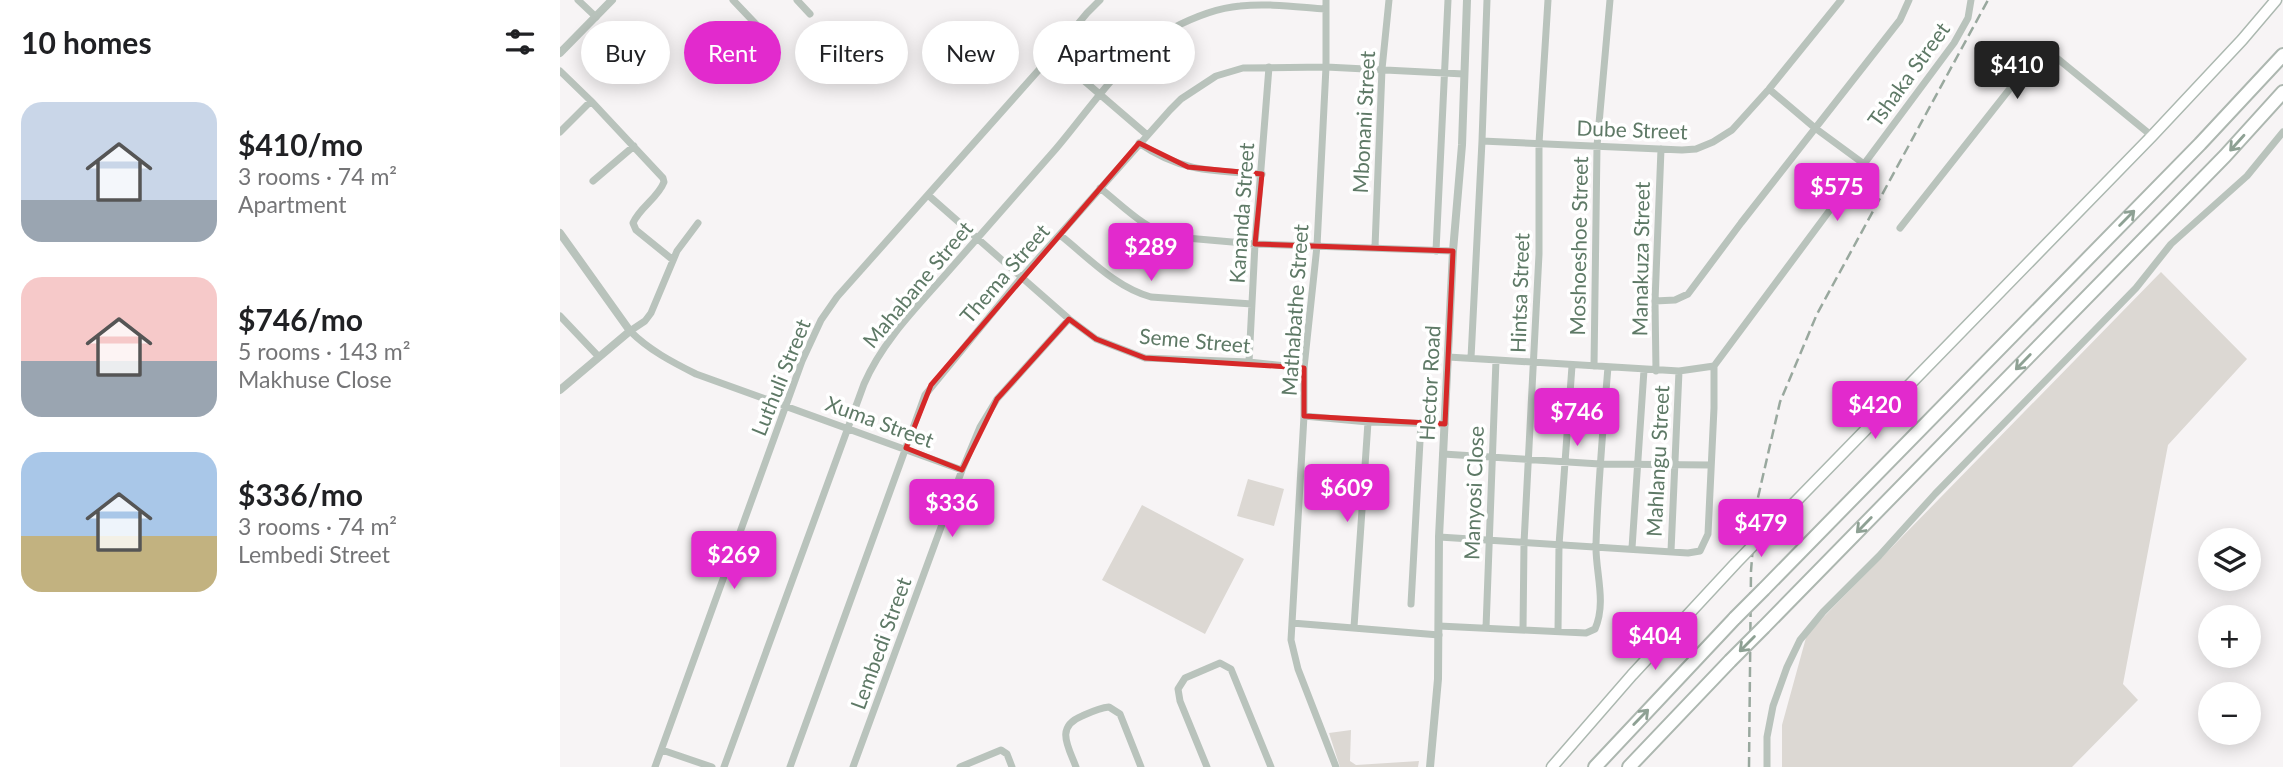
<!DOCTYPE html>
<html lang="en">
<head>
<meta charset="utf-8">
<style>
	:root { --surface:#fff; --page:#f2f2f2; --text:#202124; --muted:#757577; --accent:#e22acd }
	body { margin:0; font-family:Lato,sans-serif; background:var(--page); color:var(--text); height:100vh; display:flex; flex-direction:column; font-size:26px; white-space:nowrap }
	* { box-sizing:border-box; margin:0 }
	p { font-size:23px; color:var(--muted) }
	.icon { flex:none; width:38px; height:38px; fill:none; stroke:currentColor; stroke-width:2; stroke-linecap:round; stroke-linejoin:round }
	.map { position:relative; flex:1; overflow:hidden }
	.sheet { display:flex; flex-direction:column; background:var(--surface); width:560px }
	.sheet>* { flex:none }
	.hud { position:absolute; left:21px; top:21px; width:665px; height:63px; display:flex; gap:14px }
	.tools { position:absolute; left:1638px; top:528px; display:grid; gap:14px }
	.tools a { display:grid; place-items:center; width:63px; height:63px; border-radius:50%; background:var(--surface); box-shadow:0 4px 18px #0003; font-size:35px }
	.price { position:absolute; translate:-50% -60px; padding:0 16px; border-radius:7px; background:var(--accent); color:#fff; font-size:23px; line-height:46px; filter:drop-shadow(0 2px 4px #0008) }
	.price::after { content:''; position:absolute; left:50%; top:42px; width:21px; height:16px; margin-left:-10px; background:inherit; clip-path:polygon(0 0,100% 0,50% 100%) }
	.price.active { background:#222; color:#fff }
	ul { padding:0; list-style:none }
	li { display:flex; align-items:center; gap:21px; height:175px; padding:0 21px }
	li span { display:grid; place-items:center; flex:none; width:196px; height:140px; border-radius:21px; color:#555 }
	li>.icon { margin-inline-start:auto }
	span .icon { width:84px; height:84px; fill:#fffc; stroke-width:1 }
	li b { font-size:30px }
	h2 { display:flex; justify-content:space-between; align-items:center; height:84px; padding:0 21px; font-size:30px }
	.tag { padding:0 24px; border-radius:32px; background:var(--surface); box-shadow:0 4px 18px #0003; font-size:24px; line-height:63px }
	.tag.active { background:var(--accent); color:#fff }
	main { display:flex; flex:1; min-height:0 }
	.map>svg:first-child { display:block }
	.green { fill:#dcd8d3 }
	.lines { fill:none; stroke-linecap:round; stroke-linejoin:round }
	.secondary-casing { stroke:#acb8b0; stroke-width:13 }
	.motorway-casing { stroke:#adb7b0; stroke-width:16 }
	.minor { stroke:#b9c3bc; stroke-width:7 }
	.tertiary { stroke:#b9c3bc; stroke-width:8 }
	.secondary { stroke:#fff; stroke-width:10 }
	.motorway { stroke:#fff; stroke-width:12 }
	.rail { stroke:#99a89e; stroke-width:2.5; stroke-dasharray:10 5; stroke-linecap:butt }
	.secondary-bridge-casing { stroke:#acb8b0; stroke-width:13; stroke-linecap:butt }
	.motorway-bridge-casing { stroke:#adb7b0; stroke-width:16; stroke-linecap:butt }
	.secondary-bridge { stroke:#fff; stroke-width:10 }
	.motorway-bridge { stroke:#fff; stroke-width:12 }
	.oneway { stroke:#8ea194 }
	.marked { fill:none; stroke:#d62828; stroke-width:5; stroke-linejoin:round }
	.labels { text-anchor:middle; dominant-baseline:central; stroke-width:7; stroke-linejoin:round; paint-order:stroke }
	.street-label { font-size:21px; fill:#5e7966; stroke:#fff }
</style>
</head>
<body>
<main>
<section class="sheet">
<h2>10 homes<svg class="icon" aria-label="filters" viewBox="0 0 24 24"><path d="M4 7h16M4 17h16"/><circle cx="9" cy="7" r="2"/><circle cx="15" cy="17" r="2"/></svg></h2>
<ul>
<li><span style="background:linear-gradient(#c9d6e8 70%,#9aa5b1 0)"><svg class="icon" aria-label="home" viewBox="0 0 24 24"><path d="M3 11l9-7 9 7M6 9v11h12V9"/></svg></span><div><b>$410/mo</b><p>3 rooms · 74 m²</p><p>Apartment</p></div></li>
<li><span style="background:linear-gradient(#f6c9c9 60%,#9aa5b1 0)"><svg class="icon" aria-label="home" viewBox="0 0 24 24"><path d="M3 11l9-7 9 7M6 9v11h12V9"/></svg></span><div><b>$746/mo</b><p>5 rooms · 143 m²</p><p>Makhuse Close</p></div></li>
<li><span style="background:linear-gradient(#a9c7e8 60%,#c2b280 0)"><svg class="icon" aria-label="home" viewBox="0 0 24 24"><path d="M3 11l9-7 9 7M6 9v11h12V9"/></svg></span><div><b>$336/mo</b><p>3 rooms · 74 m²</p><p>Lembedi Street</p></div></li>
</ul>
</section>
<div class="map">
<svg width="1723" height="767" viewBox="0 0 1723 767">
	<rect width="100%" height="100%" fill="#f7f4f5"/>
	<!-- green -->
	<path class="green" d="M1601,272L1687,359L1608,445L1563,684L1578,700L1512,767H1222V725L1247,634Z
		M688,479L724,489L714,526L677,516Z
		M582,505L684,559L645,634L542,580Z
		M791,730L790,761L796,765L859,761L858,767H780L769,733Z"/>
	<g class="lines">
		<defs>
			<path id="secondary" d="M1205,533L1592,136L1682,40L1716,0
				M992,767L1072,675L1175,564"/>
			<path id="motorway" d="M1204,589L1640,144L1723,55
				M1204,627L1665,156L1723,92
				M1035,767L1175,618
				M1069,767L1170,661"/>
		</defs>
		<!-- secondary casing -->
		<use href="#secondary" class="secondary-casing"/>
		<!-- motorway casing -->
		<use href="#motorway" class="motorway-casing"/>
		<!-- minor -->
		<path class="minor" d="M18,0L36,17
			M173,0L210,39
			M237,0L250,14
			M766,0V67L757,246L744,368V416L731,640L738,669L776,767
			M493,54L586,134
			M0,71L31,101L103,178L104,182C98,198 80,207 73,223L76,230L113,260
			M1209,89L1255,128L1304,164
			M0,132L31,101
			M922,141L1122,150L1136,149L1153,142L1172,130L1209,89L1281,0
			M579,143C621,172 653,171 702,174
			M33,181L74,146
			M540,188C563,206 586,231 615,237L695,244L893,251
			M368,195L509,319L536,339L585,358L689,362L744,368
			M138,223L117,251L91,313L85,321L70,331C89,350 112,362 136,374L402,470
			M1340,228L1478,53H1490L1498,59L1592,136
			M500,235C529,258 555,287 591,297L692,304
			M815,247L822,69L829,0
			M876,251L888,0
			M1095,301L1115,300L1128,294L1181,223L1340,20L1349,0
			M0,316L39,357
			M888,357L1119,371L1154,366
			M911,358L922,141L927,0
			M689,362L695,244L709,67
			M1034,366L1037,146L1050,0
			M1154,366L1394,43L1408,18L1411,0
			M1096,371L1095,301L1101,149
			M744,416L808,422L885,424
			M883,454L1040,464L1150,465
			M879,537L1128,553L1140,551L1148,534L1154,408V366
			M1072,548L1084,370
			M1111,551L1119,371
			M851,604L861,423
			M732,623L879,635
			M879,626L1026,633L1035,629C1047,602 1035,571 1036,544C1038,485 1043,426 1048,367
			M794,627L808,422
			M926,628L936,360
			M963,630L964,543L979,254V143L988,0
			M998,631L999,545L1012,366
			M102,750L152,767
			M95,767L242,361L261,320L277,297L493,54L527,13L540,0
			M164,767L304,384C322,342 355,309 386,274C422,233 458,192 494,151C527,113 566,52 611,29C632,18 656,8 680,6C708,3 737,7 765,9
			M230,767L365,395L461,278L610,110L621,99L656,76L683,68L766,67L904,74
			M293,767L402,470L420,427L437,399L509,319
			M400,767L441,750L447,754L452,767
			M516,767C508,746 495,727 522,716C531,712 539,708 549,707L560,714L581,767
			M647,767L620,701L618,689L625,678L660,663L671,669L711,767
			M1207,767V737L1213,706L1227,667L1240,640L1263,612L1319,556L1375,494L1576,288L1611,244L1687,176L1723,132"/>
		<!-- tertiary -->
		<path class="tertiary" d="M0,53L52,0
			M0,233L70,331L0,390
			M870,767L878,679L879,537L893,251L902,145L907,0"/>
		<!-- secondary -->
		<use href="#secondary" class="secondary"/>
		<!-- motorway -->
		<use href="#motorway" class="motorway"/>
		<!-- rail -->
		<path class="rail" d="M1189,767L1191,571L1196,506L1220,402L1257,314L1428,0"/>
		<defs>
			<path id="secondary-bridge" d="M1175,564L1205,533"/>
			<path id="motorway-bridge" d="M1175,618L1204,589
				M1170,661L1204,627"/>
		</defs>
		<!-- secondary-bridge casing -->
		<use href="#secondary-bridge" class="secondary-bridge-casing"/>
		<!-- motorway-bridge casing -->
		<use href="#motorway-bridge" class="motorway-bridge-casing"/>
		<!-- secondary-bridge -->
		<use href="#secondary-bridge" class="secondary-bridge"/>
		<!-- motorway-bridge -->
		<use href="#motorway-bridge" class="motorway-bridge"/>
	</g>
	<!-- one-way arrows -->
	<defs><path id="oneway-shaft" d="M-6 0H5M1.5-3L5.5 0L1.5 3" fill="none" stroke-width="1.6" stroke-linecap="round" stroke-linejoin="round" transform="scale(1.75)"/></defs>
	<g class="oneway">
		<use href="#oneway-shaft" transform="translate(1677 143) rotate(132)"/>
		<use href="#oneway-shaft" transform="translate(1567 218) rotate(-45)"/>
		<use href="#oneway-shaft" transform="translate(1463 362) rotate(134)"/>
		<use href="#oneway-shaft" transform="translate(1304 525) rotate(134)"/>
		<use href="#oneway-shaft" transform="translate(1187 644) rotate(135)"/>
		<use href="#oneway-shaft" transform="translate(1081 717) rotate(-46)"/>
	</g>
	<!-- marked area -->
	<path class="marked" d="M579,143L628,167L702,174L695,244L893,251L885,424L744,416V368L585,358L536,339L509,319L437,399L402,470L346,448L371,385Z"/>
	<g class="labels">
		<!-- street labels -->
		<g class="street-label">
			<text transform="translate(1348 74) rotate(-54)">Tshaka Street</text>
			<text transform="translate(803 122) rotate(-87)">Mbonani Street</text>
			<text transform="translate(1072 129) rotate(2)">Dube Street</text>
			<text transform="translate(681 213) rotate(-86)">Kananda Street</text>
			<text transform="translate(1018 246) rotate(-89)">Moshoeshoe Street</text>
			<text transform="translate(1080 259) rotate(-89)">Manakuza Street</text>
			<text transform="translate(444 273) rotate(-49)">Thema Street</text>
			<text transform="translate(357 284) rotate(-50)">Mahabane Street</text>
			<text transform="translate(959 293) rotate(-88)">Hintsa Street</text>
			<text transform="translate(734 310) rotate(-86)">Mathabathe Street</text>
			<text transform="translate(635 340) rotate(5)">Seme Street</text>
			<text transform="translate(220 377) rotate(-68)">Luthuli Street</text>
			<text transform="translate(869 383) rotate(-87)">Hector Road</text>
			<text transform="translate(320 421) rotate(20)">Xuma Street</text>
			<text transform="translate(1097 461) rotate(-87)">Mahlangu Street</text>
			<text transform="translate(913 493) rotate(-88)">Manyosi Close</text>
			<text transform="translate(320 643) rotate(-70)">Lembedi Street</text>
		</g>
	</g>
</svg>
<div class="tools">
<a><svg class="icon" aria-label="layers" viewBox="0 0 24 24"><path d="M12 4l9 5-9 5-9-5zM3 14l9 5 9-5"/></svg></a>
<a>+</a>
<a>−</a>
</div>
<b class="price active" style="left:1457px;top:101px">$410</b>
<b class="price" style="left:1277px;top:223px">$575</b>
<b class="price" style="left:591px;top:283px">$289</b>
<b class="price" style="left:1315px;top:441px">$420</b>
<b class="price" style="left:1017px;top:448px">$746</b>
<b class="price" style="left:787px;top:524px">$609</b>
<b class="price" style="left:392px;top:539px">$336</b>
<b class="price" style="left:1201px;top:559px">$479</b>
<b class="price" style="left:174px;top:591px">$269</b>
<b class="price" style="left:1095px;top:672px">$404</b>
<div class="hud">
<a class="tag">Buy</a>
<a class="tag active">Rent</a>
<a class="tag">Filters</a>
<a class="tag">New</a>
<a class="tag">Apartment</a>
</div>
</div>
</main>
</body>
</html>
